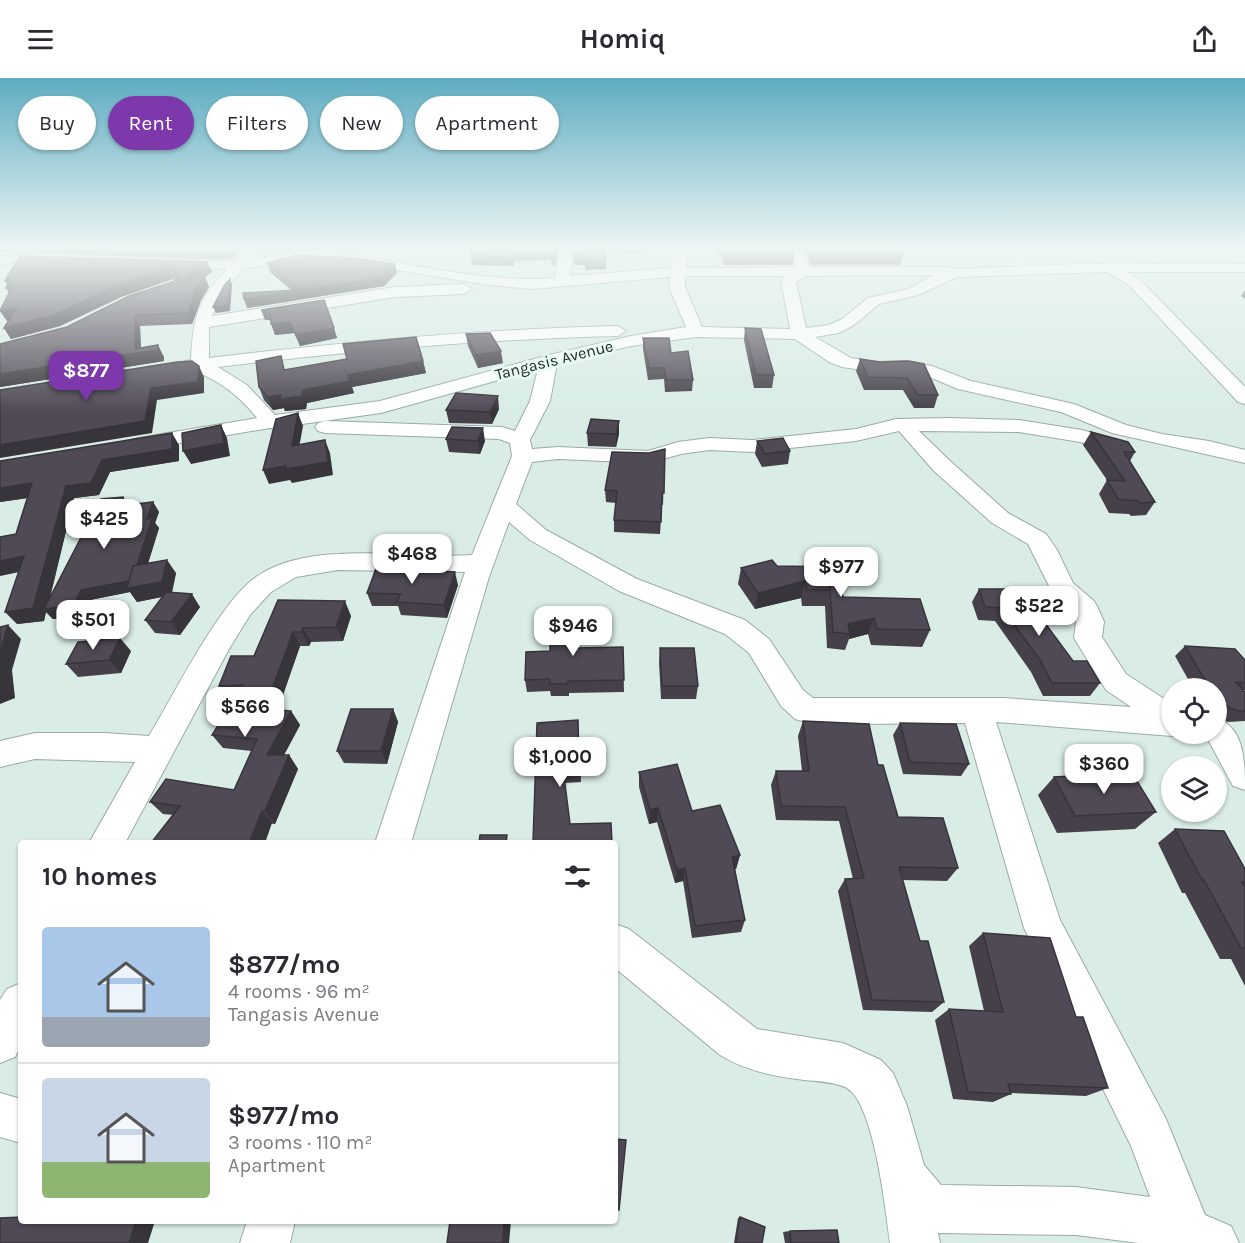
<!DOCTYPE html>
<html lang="en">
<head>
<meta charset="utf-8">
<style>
	:root { --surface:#fff; --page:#f2f2f3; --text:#2b2b33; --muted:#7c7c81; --line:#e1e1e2; --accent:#7d39ac }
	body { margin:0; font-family:Karla,sans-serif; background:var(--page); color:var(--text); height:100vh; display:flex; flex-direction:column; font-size:22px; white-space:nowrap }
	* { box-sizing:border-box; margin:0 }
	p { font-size:20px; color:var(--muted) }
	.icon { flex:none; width:33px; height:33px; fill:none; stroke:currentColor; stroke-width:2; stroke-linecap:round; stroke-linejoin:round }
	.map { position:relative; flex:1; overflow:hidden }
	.panel { position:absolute; left:18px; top:762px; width:600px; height:384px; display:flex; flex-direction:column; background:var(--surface); border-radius:6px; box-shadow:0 2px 4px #0004 }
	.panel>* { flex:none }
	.guide { position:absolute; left:18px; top:18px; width:600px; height:54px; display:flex; gap:12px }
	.tools { position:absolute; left:1161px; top:600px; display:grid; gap:12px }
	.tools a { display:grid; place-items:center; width:66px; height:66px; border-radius:50%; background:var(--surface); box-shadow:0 2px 4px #0004; font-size:30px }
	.price { position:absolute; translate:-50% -51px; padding:0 14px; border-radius:12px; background:#fff; color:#222; font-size:20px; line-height:39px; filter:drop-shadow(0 2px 3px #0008) }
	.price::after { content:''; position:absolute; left:50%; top:36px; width:18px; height:14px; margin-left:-9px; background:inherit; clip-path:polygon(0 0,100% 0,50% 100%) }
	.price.selected { background:var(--accent); color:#fff }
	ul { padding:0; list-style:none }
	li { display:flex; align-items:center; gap:18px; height:150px; padding:0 24px }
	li+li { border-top:2px solid var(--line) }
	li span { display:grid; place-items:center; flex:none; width:168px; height:120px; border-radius:6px; color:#555 }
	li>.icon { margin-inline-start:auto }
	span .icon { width:72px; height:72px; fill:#fffc; stroke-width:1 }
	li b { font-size:26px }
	h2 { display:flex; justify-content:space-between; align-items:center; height:72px; padding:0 24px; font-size:26px }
	.chip { padding:0 21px; border-radius:27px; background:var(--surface); box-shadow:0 2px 4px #0004; font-size:21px; line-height:54px }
	.chip.selected { background:var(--accent); color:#fff }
	header { display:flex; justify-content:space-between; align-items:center; height:78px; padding:0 24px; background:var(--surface); font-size:27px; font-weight:700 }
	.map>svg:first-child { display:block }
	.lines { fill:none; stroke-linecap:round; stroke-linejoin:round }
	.minor-casing { stroke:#99aba5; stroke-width:2 }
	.minor { fill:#fff; fill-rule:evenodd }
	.wall { fill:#45404a }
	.shaded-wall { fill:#38343c }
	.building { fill:#504a56; stroke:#38343c; stroke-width:1.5 }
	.labels { text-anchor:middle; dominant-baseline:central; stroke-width:6; stroke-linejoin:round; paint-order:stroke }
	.far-street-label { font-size:16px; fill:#242b29; stroke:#e7f9f3 }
</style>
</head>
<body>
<header><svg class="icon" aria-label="menu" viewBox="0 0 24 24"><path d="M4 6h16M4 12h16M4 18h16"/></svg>Homiq<svg class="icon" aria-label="share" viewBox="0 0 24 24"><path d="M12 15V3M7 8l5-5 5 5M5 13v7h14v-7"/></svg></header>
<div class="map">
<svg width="1245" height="1165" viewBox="0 0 1245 1165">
	<rect width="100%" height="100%" fill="#d9ece6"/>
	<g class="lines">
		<defs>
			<path id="minor" d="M246,171H261L253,181L318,171H356L349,175L243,191L224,212L212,238L395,209L464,206L472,211L464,216L395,219L209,249V280C345,264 481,251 618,248L626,253L618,258C484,261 351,273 218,289L247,307L275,337L380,323L549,277L631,258L686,249L669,209L670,199L532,211L489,207L353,185L351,182L358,178C423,188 490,205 555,200L560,171H574L570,198L671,190L673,171H687L686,190L796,189L788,171H802L810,189H948L954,191L1108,185L1245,186V194H1127L1140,202L1245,309V326L1238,324L1130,208L1107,194L957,199L918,217L879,226L854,247L839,255L815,259L851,280L876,284L905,283L932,288L971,303L1074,326L1126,347L1162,356L1209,363L1245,372V385L1112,355L1061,334L958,311L927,298L905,293L876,294L842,289L829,284L795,261L696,259L631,268L557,285L550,323L530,362L532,371L558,369L648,373L678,364L709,360L753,362L856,351L896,341L950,340L1019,342L1082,352L1127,365L1130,369L1127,373L1120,375L1080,364L1019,354L919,353L949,382L1008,435L1046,456L1057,472L1073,505L1094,523L1098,530L1104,544L1102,559L1126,596L1172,626V656H1178L1172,658L996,644L1060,842L1166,1041L1205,1137L1231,1148L1239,1165H1139L1076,1157L938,1155L940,1165H890C886,1135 874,1021 845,1009C833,1004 817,1003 804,1002C774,998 746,993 720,977L615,890V846L629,851L757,951L843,965L881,982L893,995L907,1028L924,1087L941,1107L1076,1109L1150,1119L1131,1068L1024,850L965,645L856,646L806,644L795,641L781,628L749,575L725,556L619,513L530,462L509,444L489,499L411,765H375L465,494L338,492L296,499L271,514L250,537L229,571L125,765H89L135,684L35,681L0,689V663L35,655H104L149,658C174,617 219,525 256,499C279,483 311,477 339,476C383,473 428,480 472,477L512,378L510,365L499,361L325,355L318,353L315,349L318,345L325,343L502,349L515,353L530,323L538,291L381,335L295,347L292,350L285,352L270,350L138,372L131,370L128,366L131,362L138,360L257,340C238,316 214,298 186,291L183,287L186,283L191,282C193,240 197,222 227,191L169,190L162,186L169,182L235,183ZM934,197L908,211L868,220L842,241L829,247L806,250L796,204L807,198ZM685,198H784L781,202L790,251L702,249L685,209ZM899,353L933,392L992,445L1028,466L1053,516L1073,535L1076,544L1074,560L1106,612L1131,629L1003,620H813L803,612L769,561L745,542L637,501L546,452L516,426L532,384L558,381L649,385L681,376L709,372L753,374L856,363Z
				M57,176L62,177L64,180L62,183L0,186V178Z
				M1220,642C1245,652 1245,686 1245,712L1233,708L1205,656H1216V643Z
				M21,905V967L15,979L0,985V922L7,911Z
				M0,1015L21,1021V1065L0,1059Z
				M247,1143H295L290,1165H240Z"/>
		</defs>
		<!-- minor casing -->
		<use href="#minor" class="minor-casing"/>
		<!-- minor -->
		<use href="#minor" class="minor"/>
	</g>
	<!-- wall -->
	<path class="wall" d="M32,171H237V176L231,181H205L34,175Z
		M558,171L555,187L552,188L551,182L514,183L513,188L472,187L471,178Z
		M575,171L606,183V191L585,192V187H574L573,178Z
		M608,171H644V175L608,174Z
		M715,171H792L794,177L793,187H723V179H720Z
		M805,171H900L903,177L900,187H811Z
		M20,178L212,194L205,199L209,209L201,222L192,246L140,248L141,270L164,279V283L0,309V266L67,249L175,202L173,201L121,219L60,248L11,261L4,250L9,243H7L9,214L6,210Z
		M267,185L395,186L397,195L384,208L247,230L291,212L270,194Z
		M1245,212V221L1241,218Z
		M324,222L337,260L300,268L294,255L275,257L271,242H265L261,232Z
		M745,250L774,297L772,310H754L744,262Z
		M466,256L503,285L478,290L468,268Z
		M643,260L671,275L693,302L692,313L665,314L664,301L648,302L643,271Z
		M860,281L880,284L938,317L934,330H914L903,312H864L856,293Z
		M423,283L426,295L352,309L354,315L307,325L306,331L285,333L284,330L273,332L264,322L259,309L286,292Z
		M499,331L492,346L449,345L446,332Z
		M619,343V356L616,369L588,368L587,355Z
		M1091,354L1135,374L1130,383L1155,424L1146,437L1131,438L1129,436L1109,435L1099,416L1107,402L1083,367Z
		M446,361L485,363L480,376L449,374Z
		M757,363L790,373L788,386L762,389L755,376Z
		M179,367V383L110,394L99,417L74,420L50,520L123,419L128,427L153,424L159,434L155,445L159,450L148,485L176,495L172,515L200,529L180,557L155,555L145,542L162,519L137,524L130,514L90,522L83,537L53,541L46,534L44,543L17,546L18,494L16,456L28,420L0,424V383Z
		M665,371L663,427H662L660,456L614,454V442L616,425L606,424L605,412L649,375Z
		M777,488L836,507L843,519L930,552L922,569L871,567L868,556L849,561L845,572L827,570L825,528H802L801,520L755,531L738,506L741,490Z
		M409,489V491L458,507L447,540L401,537L398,528H372L367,515Z
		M979,511L1038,541L1073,583L1100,605L1090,618H1043L1031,594L995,543L978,542L972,524Z
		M278,522L351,538L343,563L311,564L309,568H300L278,632L291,633L300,647L284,677H289L298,691L275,746L163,736L150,724L234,712L252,673L223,670L212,657L234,622H228L219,608L254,578Z
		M576,547L577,570L623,569L624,614L569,615V618H551L550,613L527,614L525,602L550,573Z
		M1185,568L1245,582V612H1243L1245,614V643L1228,644L1217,640L1216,610H1193L1175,578Z
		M660,570L698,608L696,621H661L659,584Z
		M131,573L121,595L78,599L66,586Z
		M393,631L398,644L387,686L344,685L337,673Z
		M578,642L581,704L565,705L533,765Z
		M803,643L878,687L898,739L958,790L947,803L903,802L920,863L944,924L932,934L863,932L838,813L845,801H853L839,743L776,742L771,707L776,693H802L798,658Z
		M900,645L969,686L961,698L903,696L893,657Z
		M639,694L692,733L740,777L736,791H735L745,842L741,854L692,860L683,803L675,805L657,744L649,746L639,709Z
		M1054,699L1156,734L1135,751L1057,755L1038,717Z
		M1175,751L1245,791V908L1231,881H1220L1185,815H1182L1158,765Z
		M983,855L1076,939L1108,1010L1086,1018L1011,1015V1016L993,1024L953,1021L935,942L949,931L984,933L969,868Z
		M740,1139L762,1165H734L738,1140Z
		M790,1153L839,1165H785L783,1154Z"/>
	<!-- shaded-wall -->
	<path class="shaded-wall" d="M0,171H15L13,173L0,174Z
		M231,171H237V176L231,181L228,173Z
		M556,171H558L555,187L554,179Z
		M513,175L514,183L513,188L512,179Z
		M207,184L212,194L205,199L209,209L201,222L192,246L188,235L177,205Z
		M395,186L397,195L384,208L247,230L244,221L382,200Z
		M169,191L173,201L121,219L60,248L11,261L4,250L116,208Z
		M230,201L232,207L230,233L216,235L213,229Z
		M9,202L16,212L13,220L6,210L9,209L5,203Z
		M17,230L24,241L7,243L0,233Z
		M135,237L140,248L141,274L158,267L164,279V283L0,309V296L135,271Z
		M290,244L294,255L275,257L271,246Z
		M334,250L337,260L300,268L296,257Z
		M501,273L503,285L478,290L476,277Z
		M423,283L426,295L352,309L354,315L307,325L306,331L285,333L284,330L273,332L268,319L303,312L347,297Z
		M199,288L204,299V315L157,322L152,355L0,380V367L151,310Z
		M498,318L499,331L492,346L490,334Z
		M298,335L303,348L297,381L292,368Z
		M619,343V356L616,369V356Z
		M221,347L227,360L230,378L191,386L183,373Z
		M483,350L485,363L480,376L478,363Z
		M172,355L179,367V383L110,394L99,417L74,420L47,531L81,512L147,441L153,424L159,434L155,445L159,450L141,508L167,482L176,495L171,517L137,524L130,514L90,522L83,537L53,541L46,534L44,543L17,546L5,534L66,408L102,382Z
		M325,362L330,375L333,397L292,405L290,402L269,406L263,392Z
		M32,405L41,418L0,424V410Z
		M123,419L130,429L119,428Z
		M24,478L34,491L0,498V483Z
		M455,494L458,507L447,540L444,527Z
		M840,495L835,511L828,512L827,498Z
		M805,503L801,520L755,531L758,515Z
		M192,516L200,529L180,557L171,544Z
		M345,523L351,538L343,563L336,549Z
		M874,540L868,556L849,561L850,556L848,546Z
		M8,547L21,561L12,592L15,620L0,626V575Z
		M303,550L311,564L309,568L302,554Z
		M293,554L300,568L273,644L265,630Z
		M120,560L131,573L121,595L109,582Z
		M393,631L398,644L387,686L381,673Z
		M291,633L300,647L277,690L267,677Z
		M578,642L579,658L581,704L579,689Z
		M289,677L298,691L275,746L265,733Z
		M658,730L657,744L649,746L650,732Z
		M262,733L272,745L265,765H249Z
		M740,777L736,791L728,792L732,779Z
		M685,790L683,803L675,805L677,792Z
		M136,1143H155L148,1165H129Z
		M504,1143H511L509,1165H503Z"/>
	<!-- building -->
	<path class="building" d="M139,171H231L228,173H202Z
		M471,171H556L554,179H551V173L513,175L512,179L471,178Z
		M575,171H604L606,183H585L584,178H573Z
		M724,171H792L794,177H724Z
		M811,171H900L903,177H813Z
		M294,177L353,180L395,186L382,200L244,221L243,215L298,212L267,185L292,179Z
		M20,178L207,184L177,205L204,199L196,211L188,235L135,237V271L158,267V272L0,296V266L67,249L129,218L175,203L180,197L169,191L116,208L54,237L4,250L17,230L0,233L12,209L6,210L9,202L5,203Z
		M230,201L228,227L213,229L224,208Z
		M324,222L334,250L296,257L290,244L271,246L270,231L261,232Z
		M745,250L761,251L774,297H756Z
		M490,255L501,273L476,277L466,256Z
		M416,259L423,283L347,297L350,303L303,312L302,318L280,321L281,317L268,319L259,309L256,283L281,278L284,292L347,281L343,266Z
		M643,260H669L671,275L688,273L693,302H666L664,290H649Z
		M860,281L880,284L909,283L924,286L938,317H918L907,300L868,299Z
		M192,283L199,288L198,304L151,310L145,343L0,367V312L177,284Z
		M456,315L498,318L490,334L446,332Z
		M298,335L292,368L325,362L328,384L286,391V388L263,392L276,341Z
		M591,341L619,343L616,356L587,355Z
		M221,347L224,365L183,373L182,355Z
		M452,349L483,350L478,363L446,361Z
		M1091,354L1128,364L1135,374H1124L1155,424L1140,425L1138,423L1118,421L1107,402L1125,403Z
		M172,355V371L102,382L91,405L66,408L33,530L5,534L24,478L0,483V459L16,456L32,405L0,410V383Z
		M783,360L790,373L765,376L757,363Z
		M665,371L664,415H662L661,444L614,442L617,413L605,412L612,374L649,375Z
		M123,419L119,428L153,424L147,441L152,440L137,487L133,488L129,503L81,512L74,527L44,531L101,421Z
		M167,482L162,504L127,510L133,488Z
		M772,482L777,488L839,489L840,495L827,498L830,511V507L840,506L843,519L920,521L930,552L877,551L874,540L848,546L850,556L833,554L830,512H807L805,503L758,515L741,490Z
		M377,488L409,489L408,491L455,494L444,527L396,524L401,516L367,515Z
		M979,511H1022L1038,541H1042L1073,583H1087L1100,605H1052L1040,582L1002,530L985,529Z
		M166,514L192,516L171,544L145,542Z
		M278,522L345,523L336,549L303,550L302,554H293L265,630L291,633L267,677H289L265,733H262L249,765H151L180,728L150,724L166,701L234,712L257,661L212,657L243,607L219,608L231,578H254Z
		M575,534L576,570L623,569L624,602L568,603V606H550V601L525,602L526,574L550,573V536Z
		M8,547L0,575V549Z
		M120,560L109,582L66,586L78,564Z
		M1185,568L1235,571L1245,582V605L1236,604L1245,614V633H1240L1229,630L1216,615V610H1212L1205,602Z
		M660,570H694L698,608H662Z
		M351,631H393L381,673H337Z
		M578,642L579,689L563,690L570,746L611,745L612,765H533L537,645Z
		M803,643L869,646L878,687H883L898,739L943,740L958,790L899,789L920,863H928L944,924L872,922L845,801L864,800L845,729L781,728L776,693H809Z
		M900,645L956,646L969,686L910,684Z
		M677,686L692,733L720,727L740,777L732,779L745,842L695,848L685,790L677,792L658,730L650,732L639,694Z
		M1132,695L1156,734L1075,738L1054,699Z
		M1175,751L1224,753L1245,791V804H1242L1245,809V870H1241L1204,802H1202Z
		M480,757H507L506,765H479Z
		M983,855L1050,860L1076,939H1083L1108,1010L1008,1006L1011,1016L968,1014L949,931L1003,934Z
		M615,1061L626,1062L619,1132H615Z
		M21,1139V1143H136L129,1165H0V1140Z
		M740,1139L765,1149L762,1165H736Z
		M450,1143H504L503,1165H447Z
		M837,1152L839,1165H791L790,1153Z"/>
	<!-- sky -->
	<linearGradient id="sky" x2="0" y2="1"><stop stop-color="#5eacc2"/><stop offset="0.51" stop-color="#eef6f4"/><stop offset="1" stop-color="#eef6f4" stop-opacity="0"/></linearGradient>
	<rect width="1245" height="334" fill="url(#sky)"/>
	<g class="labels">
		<!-- far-street labels -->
		<g class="far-street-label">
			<text transform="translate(554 282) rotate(-14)">Tangasis Avenue</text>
		</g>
	</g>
</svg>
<div class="tools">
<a><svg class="icon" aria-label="locate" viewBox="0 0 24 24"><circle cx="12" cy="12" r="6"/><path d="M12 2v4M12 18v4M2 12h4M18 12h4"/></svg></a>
<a><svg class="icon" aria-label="layers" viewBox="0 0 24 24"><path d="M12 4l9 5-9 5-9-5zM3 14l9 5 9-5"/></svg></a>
</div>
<b class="price selected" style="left:86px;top:324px">$877</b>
<b class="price" style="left:104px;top:472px">$425</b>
<b class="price" style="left:412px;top:507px">$468</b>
<b class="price" style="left:841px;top:520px">$977</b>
<b class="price" style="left:1039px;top:559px">$522</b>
<b class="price" style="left:93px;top:573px">$501</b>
<b class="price" style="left:573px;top:579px">$946</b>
<b class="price" style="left:245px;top:660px">$566</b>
<b class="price" style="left:560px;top:710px">$1,000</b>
<b class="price" style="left:1104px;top:717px">$360</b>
<div class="guide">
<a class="chip">Buy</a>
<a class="chip selected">Rent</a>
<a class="chip">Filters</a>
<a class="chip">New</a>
<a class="chip">Apartment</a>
</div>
<section class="panel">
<h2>10 homes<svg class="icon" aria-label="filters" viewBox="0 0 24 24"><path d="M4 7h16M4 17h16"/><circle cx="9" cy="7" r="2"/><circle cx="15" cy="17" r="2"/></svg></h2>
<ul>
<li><span style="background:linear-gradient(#a9c7e8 75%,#9aa5b1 0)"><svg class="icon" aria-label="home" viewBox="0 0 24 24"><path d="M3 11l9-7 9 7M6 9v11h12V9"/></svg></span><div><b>$877/mo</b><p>4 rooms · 96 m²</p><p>Tangasis Avenue</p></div></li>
<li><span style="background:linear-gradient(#c9d6e8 70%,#8fb573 0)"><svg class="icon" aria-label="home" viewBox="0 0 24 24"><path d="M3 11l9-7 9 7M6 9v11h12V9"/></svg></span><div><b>$977/mo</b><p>3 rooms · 110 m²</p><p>Apartment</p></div></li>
</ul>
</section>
</div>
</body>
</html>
